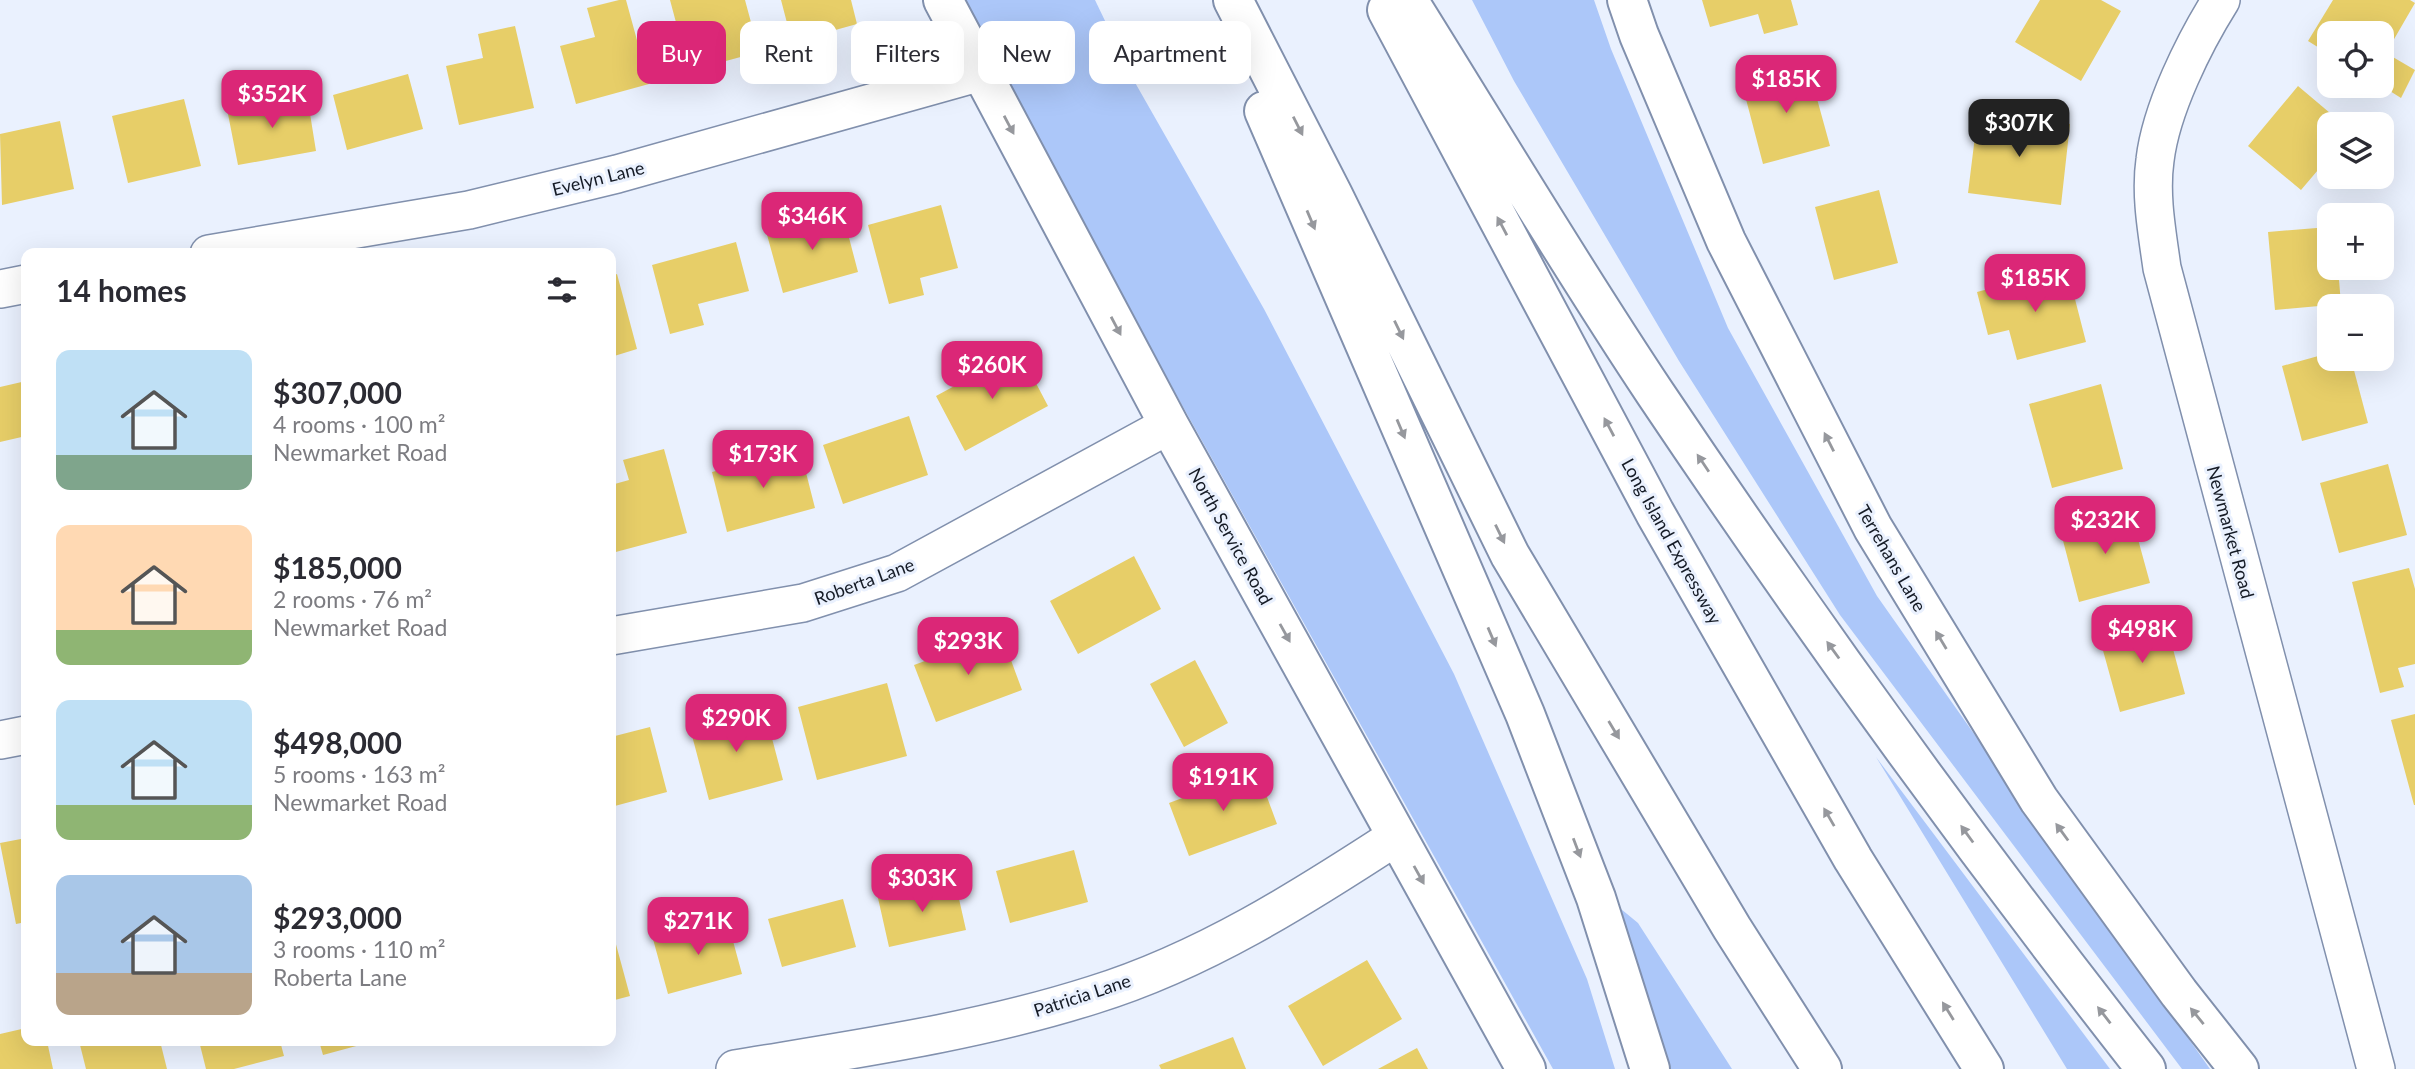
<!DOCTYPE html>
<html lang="en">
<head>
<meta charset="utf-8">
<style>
	:root { --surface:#fff; --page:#f7f7f7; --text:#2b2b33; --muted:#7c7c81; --accent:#db2777 }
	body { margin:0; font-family:Lato,sans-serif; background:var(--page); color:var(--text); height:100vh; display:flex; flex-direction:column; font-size:26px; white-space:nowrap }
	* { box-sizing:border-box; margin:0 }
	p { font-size:23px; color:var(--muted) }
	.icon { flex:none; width:38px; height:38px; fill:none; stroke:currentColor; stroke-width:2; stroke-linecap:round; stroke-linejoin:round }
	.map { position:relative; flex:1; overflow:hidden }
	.drawer { position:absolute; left:21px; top:248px; width:595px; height:798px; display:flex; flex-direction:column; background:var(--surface); border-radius:14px; box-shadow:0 7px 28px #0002 }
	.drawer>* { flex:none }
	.top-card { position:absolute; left:637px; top:21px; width:665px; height:63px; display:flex; gap:14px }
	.fabs { position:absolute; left:2317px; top:21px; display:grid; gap:14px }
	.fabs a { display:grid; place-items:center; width:77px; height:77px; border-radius:14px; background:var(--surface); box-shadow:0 7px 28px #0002; font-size:35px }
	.price { position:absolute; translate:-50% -60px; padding:0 16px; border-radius:14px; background:var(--accent); color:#fff; font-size:23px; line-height:46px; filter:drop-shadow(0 2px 4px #0008) }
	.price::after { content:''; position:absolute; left:50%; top:42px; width:21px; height:16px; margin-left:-10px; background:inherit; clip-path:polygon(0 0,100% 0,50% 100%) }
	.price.on { background:#222; color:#fff }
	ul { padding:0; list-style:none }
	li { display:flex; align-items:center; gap:21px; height:175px; padding:0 35px }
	li span { display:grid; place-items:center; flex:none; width:196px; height:140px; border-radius:14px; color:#555 }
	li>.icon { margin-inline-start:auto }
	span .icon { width:84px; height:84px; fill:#fffc; stroke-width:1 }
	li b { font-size:30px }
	h2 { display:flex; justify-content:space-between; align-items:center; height:84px; padding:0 35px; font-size:30px }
	.pill { padding:0 24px; border-radius:14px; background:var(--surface); box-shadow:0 7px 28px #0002; font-size:24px; line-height:63px }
	.pill.on { background:var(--accent); color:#fff }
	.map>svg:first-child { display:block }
	.green { fill:#acc7f9 }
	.building { fill:#e7ce68 }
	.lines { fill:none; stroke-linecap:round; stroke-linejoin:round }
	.minor-casing { stroke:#8190ad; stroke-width:40 }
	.secondary-casing { stroke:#8190ad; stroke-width:42 }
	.motorway-casing { stroke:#8190ad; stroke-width:42 }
	.minor { stroke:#fff; stroke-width:37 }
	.secondary { stroke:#fff; stroke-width:38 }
	.motorway { stroke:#fff; stroke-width:38 }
	.oneway { fill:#96989d }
	.labels { text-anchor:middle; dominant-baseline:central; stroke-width:6; stroke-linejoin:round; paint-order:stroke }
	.street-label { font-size:18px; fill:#151b26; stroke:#eaf1fe }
</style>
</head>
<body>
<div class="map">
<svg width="2415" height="1069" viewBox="0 0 2415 1069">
	<rect width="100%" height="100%" fill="#eaf1fe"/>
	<!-- green -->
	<path class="green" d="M961,0H1095L1133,79L1264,309L1454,674L1587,979L1615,1069H1553L1030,133Z
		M1472,0H1594L1611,49L1728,328L1877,596L2210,1069H2182L1840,615L1679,361L1514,81Z
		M1876,757L2110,1069H2067Z
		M1621,909L1638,923L1732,1069H1668Z"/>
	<!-- building -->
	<path class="building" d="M619,0H626L649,84L576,104L560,46L595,37L587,8Z
		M670,0H745L759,52L689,71Z
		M781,0H851L857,24L792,42Z
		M1702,0H1791L1798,25L1764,34L1758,14L1710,27Z
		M2040,0H2101L2121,11L2081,81L2015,42Z
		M2333,0H2410L2415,3L2386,53L2415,70L2401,98L2382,86V33H2329V54L2308,41Z
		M515,26L534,108L459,125L446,66L483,58L478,34Z
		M1808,66L1830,146L1763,164L1742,84Z
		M408,74L423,129L347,150L333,95Z
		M2298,86L2343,124H2329V157L2301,190L2248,146Z
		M307,95L316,151L238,165L227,109Z
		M184,99L201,166L128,183L112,116Z
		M1978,112L2070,124L2061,205L1968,193Z
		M60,121L74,189L2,205L0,134Z
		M1879,190L1898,263L1834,280L1815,207Z
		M941,205L958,268L920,278L924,295L889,304L868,225Z
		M842,211L858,272L783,293L766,231Z
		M2329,227V268H2338L2341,304L2275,310L2268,232Z
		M736,242L749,291L698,304L704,325L670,334L652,265Z
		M2067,268L2086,342L2017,360L2009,330L1988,335L1977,292Z
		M617,274L637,349L611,357V276Z
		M1019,351L1048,406L965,451L936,396Z
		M2329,353V359H2351L2368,423L2302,441L2282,366Z
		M26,381V436L0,442V387Z
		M2101,384L2123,469L2052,488L2029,404Z
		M909,416L928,475L843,504L823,445Z
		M664,449L687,533L612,553L611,485L629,480L623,460Z
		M800,449L815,508L727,532L712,472Z
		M2388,464L2407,535L2339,553L2320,483Z
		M2130,510L2150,583L2079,602L2060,529Z
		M1134,556L1161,609L1078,654L1050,601Z
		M2409,568L2415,589V664L2398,668L2404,687L2380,693L2352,582Z
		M2165,619L2185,694L2120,712L2099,636Z
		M1001,633L1022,690L936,722L914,665Z
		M1195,660L1228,723L1184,747L1150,684Z
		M887,683L907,756L817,780L798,707Z
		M764,708L783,780L709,800L690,728Z
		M2415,714V805H2414L2391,720Z
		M650,727L667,792L611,807V737Z
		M1257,770L1277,824L1189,856L1169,803Z
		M26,838V922L16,924L0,843Z
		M1074,850L1088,902L1010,923L996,871Z
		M955,881L966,930L889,947L878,898Z
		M843,899L856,947L782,967L768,919Z
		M727,919L742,974L668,994L653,939Z
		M614,937L630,996L611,1001V938Z
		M1367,960L1402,1019L1323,1066L1288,1006Z
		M26,1028V1041H47L53,1069H0V1034Z
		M1233,1037L1246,1069H1161L1159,1065Z
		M79,1041H160L167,1069H86Z
		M199,1041H280L284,1056L234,1069H206Z
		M319,1041H371V1042L323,1055Z
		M1417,1048L1428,1069H1378Z"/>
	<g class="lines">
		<defs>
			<path id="minor" d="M2221,0C2194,43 2161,109 2155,160C2150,195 2157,232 2162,268L2376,1069
				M209,254L469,210L617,174L981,72
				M0,289L26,284
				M611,636L803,603L897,573L1169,425
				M0,740L26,735
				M735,1069C855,1049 977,1032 1093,995C1203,961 1302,898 1397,836"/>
			<path id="secondary" d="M943,0L1169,425L1526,1069
				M1627,0L1639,35L1726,241L1873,528L2039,800L2179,993L2239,1069"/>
			<path id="motorway" d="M1233,0L1333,195L1510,555L1732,928L1822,1069
				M1408,0C1490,131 1569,264 1655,393C1810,624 1974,850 2146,1069
				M1387,10L1655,513L1853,859L1984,1069
				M1264,111L1525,714L1596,898L1650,1069"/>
		</defs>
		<!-- minor casing -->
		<use href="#minor" class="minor-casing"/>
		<!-- secondary casing -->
		<use href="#secondary" class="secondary-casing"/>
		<!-- motorway casing -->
		<use href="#motorway" class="motorway-casing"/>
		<!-- minor -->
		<use href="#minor" class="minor"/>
		<!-- secondary -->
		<use href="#secondary" class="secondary"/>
		<!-- motorway -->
		<use href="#motorway" class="motorway"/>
	</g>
	<!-- one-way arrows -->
	<defs><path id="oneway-solid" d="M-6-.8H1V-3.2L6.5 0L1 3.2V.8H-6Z" transform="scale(1.75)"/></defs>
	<g class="oneway">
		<use href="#oneway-solid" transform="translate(1009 125) rotate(62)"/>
		<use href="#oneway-solid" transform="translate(1298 126) rotate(63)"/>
		<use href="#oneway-solid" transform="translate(1311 220) rotate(67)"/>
		<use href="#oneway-solid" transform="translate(1502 226) rotate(-118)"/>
		<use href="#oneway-solid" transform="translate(1116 326) rotate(62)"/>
		<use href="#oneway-solid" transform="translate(1399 330) rotate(64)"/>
		<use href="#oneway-solid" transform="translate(1609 427) rotate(-118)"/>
		<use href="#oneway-solid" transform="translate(1401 429) rotate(67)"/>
		<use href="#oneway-solid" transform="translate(1829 442) rotate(-117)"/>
		<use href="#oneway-solid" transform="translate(1703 463) rotate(-124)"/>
		<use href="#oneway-solid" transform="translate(1500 534) rotate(64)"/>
		<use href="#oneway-solid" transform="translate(1285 633) rotate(61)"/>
		<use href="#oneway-solid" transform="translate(1492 637) rotate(67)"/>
		<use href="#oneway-solid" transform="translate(1941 640) rotate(-121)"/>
		<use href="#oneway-solid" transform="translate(1833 650) rotate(-126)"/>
		<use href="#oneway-solid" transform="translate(1614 730) rotate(59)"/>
		<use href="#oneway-solid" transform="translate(1829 817) rotate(-120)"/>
		<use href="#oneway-solid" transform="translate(2062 832) rotate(-126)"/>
		<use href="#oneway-solid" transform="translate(1967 834) rotate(-126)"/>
		<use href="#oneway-solid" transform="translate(1577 848) rotate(69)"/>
		<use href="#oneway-solid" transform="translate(1419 875) rotate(61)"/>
		<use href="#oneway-solid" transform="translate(1948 1011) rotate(-122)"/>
		<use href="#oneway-solid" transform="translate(2104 1015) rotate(-128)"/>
		<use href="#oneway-solid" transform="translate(2197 1016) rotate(-129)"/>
	</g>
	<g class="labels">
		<!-- street labels -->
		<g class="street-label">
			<text transform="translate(598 178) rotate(-14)">Evelyn Lane</text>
			<text transform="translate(2231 532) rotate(75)">Newmarket Road</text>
			<text transform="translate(1231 536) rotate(61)">North Service Road</text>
			<text transform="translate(1672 541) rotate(61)">Long Island Expressway</text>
			<text transform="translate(1892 558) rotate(60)">Terrehans Lane</text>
			<text transform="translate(864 581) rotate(-20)">Roberta Lane</text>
			<text transform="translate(1082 995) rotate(-18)">Patricia Lane</text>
		</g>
	</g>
</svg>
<div class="fabs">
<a><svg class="icon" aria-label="locate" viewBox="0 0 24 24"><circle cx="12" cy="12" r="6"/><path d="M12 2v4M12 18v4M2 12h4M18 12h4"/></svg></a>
<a><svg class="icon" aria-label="layers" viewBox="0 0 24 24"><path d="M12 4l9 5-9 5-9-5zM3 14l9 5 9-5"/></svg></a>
<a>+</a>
<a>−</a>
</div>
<b class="price" style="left:1786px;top:115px">$185K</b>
<b class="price" style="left:272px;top:130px">$352K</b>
<b class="price on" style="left:2019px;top:159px">$307K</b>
<b class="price" style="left:812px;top:252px">$346K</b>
<b class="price" style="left:2035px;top:314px">$185K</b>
<b class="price" style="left:992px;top:401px">$260K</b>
<b class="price" style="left:763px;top:490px">$173K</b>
<b class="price" style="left:2105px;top:556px">$232K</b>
<b class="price" style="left:2142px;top:665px">$498K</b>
<b class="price" style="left:968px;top:677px">$293K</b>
<b class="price" style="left:736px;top:754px">$290K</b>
<b class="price" style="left:1223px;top:813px">$191K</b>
<b class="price" style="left:922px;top:914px">$303K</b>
<b class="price" style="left:698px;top:957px">$271K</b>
<div class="top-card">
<a class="pill on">Buy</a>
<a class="pill">Rent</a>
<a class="pill">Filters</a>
<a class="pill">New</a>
<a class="pill">Apartment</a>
</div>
<section class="drawer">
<h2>14 homes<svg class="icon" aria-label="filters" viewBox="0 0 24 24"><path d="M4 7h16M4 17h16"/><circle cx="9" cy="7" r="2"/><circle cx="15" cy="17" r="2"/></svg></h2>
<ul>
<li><span style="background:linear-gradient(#bfe0f5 75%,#7fa58c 0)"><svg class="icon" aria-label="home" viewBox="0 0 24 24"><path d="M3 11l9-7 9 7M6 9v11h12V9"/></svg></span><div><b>$307,000</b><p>4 rooms · 100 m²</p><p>Newmarket Road</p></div></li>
<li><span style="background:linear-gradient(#ffd9b3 75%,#8fb573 0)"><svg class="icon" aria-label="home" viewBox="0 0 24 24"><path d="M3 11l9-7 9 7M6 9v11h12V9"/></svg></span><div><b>$185,000</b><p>2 rooms · 76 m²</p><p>Newmarket Road</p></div></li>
<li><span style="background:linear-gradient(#bfe0f5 75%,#8fb573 0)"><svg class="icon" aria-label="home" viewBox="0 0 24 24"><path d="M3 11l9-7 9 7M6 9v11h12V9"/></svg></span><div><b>$498,000</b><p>5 rooms · 163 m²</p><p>Newmarket Road</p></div></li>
<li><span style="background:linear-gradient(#a9c7e8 70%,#b9a48a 0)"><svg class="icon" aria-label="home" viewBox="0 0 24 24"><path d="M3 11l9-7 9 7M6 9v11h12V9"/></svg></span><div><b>$293,000</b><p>3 rooms · 110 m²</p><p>Roberta Lane</p></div></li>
</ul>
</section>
</div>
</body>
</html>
